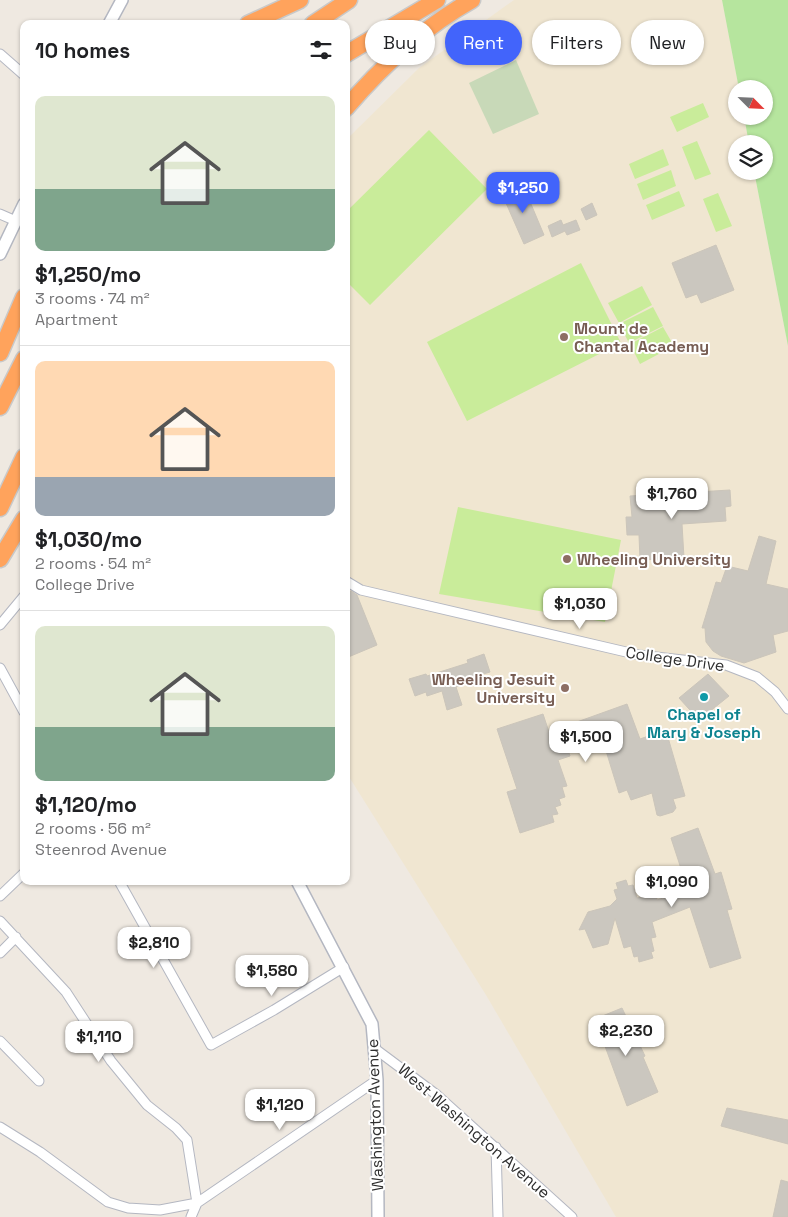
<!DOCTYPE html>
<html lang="en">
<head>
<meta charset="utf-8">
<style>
	:root { --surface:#fff; --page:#f2f2f2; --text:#202124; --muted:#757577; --line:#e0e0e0; --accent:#4264fb }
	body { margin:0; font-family:"Space Grotesk",sans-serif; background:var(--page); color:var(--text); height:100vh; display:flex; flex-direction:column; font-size:19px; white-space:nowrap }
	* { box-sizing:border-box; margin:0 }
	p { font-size:16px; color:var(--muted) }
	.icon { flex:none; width:28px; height:28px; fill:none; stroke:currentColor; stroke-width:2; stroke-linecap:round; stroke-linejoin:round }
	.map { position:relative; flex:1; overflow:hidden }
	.details { position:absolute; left:20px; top:20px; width:330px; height:865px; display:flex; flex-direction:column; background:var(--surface); border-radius:10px; box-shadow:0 1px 4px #0004 }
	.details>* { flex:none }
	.banner { position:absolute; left:365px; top:20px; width:348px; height:45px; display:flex; gap:10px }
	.needle { width:32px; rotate:114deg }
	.tools { position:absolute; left:728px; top:80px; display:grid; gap:10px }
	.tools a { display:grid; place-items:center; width:45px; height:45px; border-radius:50%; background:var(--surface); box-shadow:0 1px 4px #0004; font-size:25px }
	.price { position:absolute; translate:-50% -42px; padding:0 11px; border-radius:10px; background:#fff; color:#222; font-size:16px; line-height:32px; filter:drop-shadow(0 1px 2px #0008) }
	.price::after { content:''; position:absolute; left:50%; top:30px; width:15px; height:11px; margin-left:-8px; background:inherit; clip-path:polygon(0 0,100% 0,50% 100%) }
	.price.current { background:var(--accent); color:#fff }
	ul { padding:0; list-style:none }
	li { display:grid; align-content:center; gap:10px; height:265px; padding:0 15px }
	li+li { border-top:1px solid var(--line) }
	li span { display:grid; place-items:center; height:155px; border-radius:10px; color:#555 }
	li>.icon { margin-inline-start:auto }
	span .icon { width:90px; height:90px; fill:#fffc; stroke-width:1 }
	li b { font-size:21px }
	h2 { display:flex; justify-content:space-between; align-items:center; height:60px; padding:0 15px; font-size:21px }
	.pill { padding:0 18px; border-radius:22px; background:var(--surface); box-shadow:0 1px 4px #0004; font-size:18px; line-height:45px }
	.pill.current { background:var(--accent); color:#fff }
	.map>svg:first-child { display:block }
	.education { fill:#f0e6d1 }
	.green { fill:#b6e59e }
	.cemetery { fill:#c8d9b8 }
	.pitch { fill:#c9ec9a }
	.building { fill:#cbc7bf; stroke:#cbc5ba }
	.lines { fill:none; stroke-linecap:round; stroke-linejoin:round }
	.minor-casing { stroke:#b4b7c1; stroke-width:11 }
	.tertiary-casing { stroke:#b4b7c1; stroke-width:14 }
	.motorway-casing { stroke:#c9c9c9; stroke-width:19 }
	.minor { stroke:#fff; stroke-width:9 }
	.tertiary { stroke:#fff; stroke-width:11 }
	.motorway { stroke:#ffa35c; stroke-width:16 }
	.education-dot { fill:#8d6e63; stroke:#fff; stroke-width:2 }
	.culture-dot { fill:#0f9aa8; stroke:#fff; stroke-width:2 }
	.labels { text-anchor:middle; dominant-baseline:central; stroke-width:4; stroke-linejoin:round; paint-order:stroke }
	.education-label { font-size:16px; font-weight:bold; fill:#785e54; stroke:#fff; text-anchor:start }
	.street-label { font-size:16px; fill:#2e2e2e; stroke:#fff }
	.culture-label { font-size:16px; font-weight:bold; fill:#0d838f; stroke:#fff }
</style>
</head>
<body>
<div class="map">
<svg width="788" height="1217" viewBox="0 0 788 1217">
	<rect width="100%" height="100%" fill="#efe9e1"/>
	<!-- education -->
	<path class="education" d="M514,0H722L739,89H736V116H744L749,144H736V171H754L788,346V1217H616L486,995L346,772V140L419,68Z"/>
	<!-- green -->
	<path class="green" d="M722,0H788V346L754,171H764V144H749L744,116H764V89H739Z"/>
	<!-- cemetery -->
	<path class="cemetery" d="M516,60L539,114L493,134L469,83Z"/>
	<!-- pitch -->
	<path class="pitch" d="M703,103L709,117L677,132L670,117Z
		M429,130L487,189L370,305L346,281V212Z
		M697,141L711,174L695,180L682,147Z
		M663,149L669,165L635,179L629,164Z
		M671,170L676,186L643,200L637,184Z
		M679,191L685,206L652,220L646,205Z
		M718,193L732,226L716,232L703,199Z
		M581,263L621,343L467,421L427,342Z
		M642,286L652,305L619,323L608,303Z
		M653,307L663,326L629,343L619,324Z
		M663,327L674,346L640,364L630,344Z
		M458,507L621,540L605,622L439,594Z"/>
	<!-- building -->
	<path class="building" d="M523,185L544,235L524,244L502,194Z
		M592,203L597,215L586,220L581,209Z
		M561,220L563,225L576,220L580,230L567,235L565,231L552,237L548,226Z
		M716,245L734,290L701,303L697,294L686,298L672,263Z
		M730,490L731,506L725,507L726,521L682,524L684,558L640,560L639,535H627L626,517H632L630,496Z
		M759,536L776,541L766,584L788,589V631L773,635L776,652L744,663L721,656L713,651L706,642L705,628H702L716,582L721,583L727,566L748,571Z
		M351,591L357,595L377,645L346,658V593Z
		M484,654L490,672L480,675L481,679L456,687L462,705L447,710L442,691L427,696L426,692L415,696L409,679L426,674L427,676L468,663L467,660Z
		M708,674L729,696L699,720L679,698Z
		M627,704L640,739L660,732L661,736L667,734L685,796L673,799L676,808L673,812L660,816L657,815L652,793L631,800L627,790L619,793L603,741L594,744L593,741L568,750L570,756L558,760L567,786L562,787L565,797L559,799L561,805L555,807L558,814L552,815L554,822L520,833L507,792L517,789L497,729L543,714L549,732Z
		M698,828L715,874L721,872L732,909L727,910L741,958L710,968L690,907L652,922L656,937L651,938L654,951L651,952L653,958L639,962L638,956L634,957L631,946L624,948L615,918L608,944L593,948L585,929L579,930L588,912L610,906L617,899L614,890L618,889L616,883L626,880L628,886L633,885L637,898L656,894L657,900L688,890L671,838Z
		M622,1008L645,1056L643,1057L658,1092L627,1106L595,1019Z
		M727,1108L788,1120V1144L721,1126Z
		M781,1180L788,1182V1217H773Z"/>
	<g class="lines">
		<defs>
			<path id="minor" d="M0,54L24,75
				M0,214L16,221
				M346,581L361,590L639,655L726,665L757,677L775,692L788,709
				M0,625L24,596
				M0,668L24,712
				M119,881L211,1045L274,1010L344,967
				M0,896L24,873
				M0,921L66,992L111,1061L147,1105L176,1128L187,1140L197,1203
				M0,953L16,937
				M0,1041L39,1081
				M374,1048L437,1095L572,1217
				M0,1127L40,1152L108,1202L128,1208L160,1210L197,1203L377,1080
				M496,1147L498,1217
				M191,1217L197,1203"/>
			<path id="tertiary" d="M109,24L122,0
				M0,254L24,204
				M297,881L372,1024L377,1080L378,1217"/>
			<path id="motorway" d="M248,24L300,0
				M313,24L349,0
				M346,54L437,0
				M346,108C382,66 424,27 472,0
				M0,353L24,297
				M0,407L24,359
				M0,508L24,457
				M0,559L24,519"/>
		</defs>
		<!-- minor casing -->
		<use href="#minor" class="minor-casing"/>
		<!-- tertiary casing -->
		<use href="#tertiary" class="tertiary-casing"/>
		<!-- motorway casing -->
		<use href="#motorway" class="motorway-casing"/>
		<!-- minor -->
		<use href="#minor" class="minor"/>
		<!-- tertiary -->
		<use href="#tertiary" class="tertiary"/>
		<!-- motorway -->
		<use href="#motorway" class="motorway"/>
	</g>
	<!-- markers -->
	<g class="education-dot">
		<circle cx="564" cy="337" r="5"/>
		<circle cx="567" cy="559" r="5"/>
		<circle cx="565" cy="688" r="5"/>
	</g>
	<circle class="culture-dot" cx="704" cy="697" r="5"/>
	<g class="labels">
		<!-- education labels -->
		<g class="education-label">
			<text x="574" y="328">Mount de<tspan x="574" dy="18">Chantal Academy</tspan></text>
			<text x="577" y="559">Wheeling University</text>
			<text x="555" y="679" text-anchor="end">Wheeling Jesuit<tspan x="555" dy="18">University</tspan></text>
		</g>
		<!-- street labels -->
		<g class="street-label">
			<text transform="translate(675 659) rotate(8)">College Drive</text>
			<text transform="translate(375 1115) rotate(-92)">Washington Avenue</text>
			<text transform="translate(474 1131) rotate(41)">West Washington Avenue</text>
		</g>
		<!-- culture labels -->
		<g class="culture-label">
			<text x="704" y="714">Chapel of<tspan x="704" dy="18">Mary &amp; Joseph</tspan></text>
		</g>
	</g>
</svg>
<div class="tools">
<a><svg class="needle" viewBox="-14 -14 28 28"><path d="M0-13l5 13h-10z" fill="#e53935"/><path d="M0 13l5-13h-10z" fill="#757577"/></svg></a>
<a><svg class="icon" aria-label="layers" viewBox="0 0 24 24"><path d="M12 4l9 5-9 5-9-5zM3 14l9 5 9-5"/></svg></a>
</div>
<b class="price current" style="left:523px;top:214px">$1,250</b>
<b class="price" style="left:672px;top:520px">$1,760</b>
<b class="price" style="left:580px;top:630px">$1,030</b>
<b class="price" style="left:586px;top:763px">$1,500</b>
<b class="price" style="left:672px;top:908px">$1,090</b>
<b class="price" style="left:154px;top:969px">$2,810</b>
<b class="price" style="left:272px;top:997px">$1,580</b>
<b class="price" style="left:626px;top:1057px">$2,230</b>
<b class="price" style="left:99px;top:1063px">$1,110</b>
<b class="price" style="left:280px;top:1131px">$1,120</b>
<div class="banner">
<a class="pill">Buy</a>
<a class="pill current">Rent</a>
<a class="pill">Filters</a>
<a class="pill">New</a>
</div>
<section class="details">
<h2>10 homes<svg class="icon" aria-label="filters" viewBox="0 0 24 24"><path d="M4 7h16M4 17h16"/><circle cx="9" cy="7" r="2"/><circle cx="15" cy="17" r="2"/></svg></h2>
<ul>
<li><span style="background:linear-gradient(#dfe7d0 60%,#7fa58c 0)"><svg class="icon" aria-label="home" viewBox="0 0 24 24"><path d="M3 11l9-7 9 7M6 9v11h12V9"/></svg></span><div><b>$1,250/mo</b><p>3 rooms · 74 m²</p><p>Apartment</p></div></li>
<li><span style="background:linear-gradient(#ffd9b3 75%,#9aa5b1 0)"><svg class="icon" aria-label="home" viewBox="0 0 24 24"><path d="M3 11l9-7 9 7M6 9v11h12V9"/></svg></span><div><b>$1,030/mo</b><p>2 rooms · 54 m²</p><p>College Drive</p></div></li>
<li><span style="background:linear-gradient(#dfe7d0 65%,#7fa58c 0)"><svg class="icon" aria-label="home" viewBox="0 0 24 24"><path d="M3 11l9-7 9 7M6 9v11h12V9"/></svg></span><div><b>$1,120/mo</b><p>2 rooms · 56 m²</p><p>Steenrod Avenue</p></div></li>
</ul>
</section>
</div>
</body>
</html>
